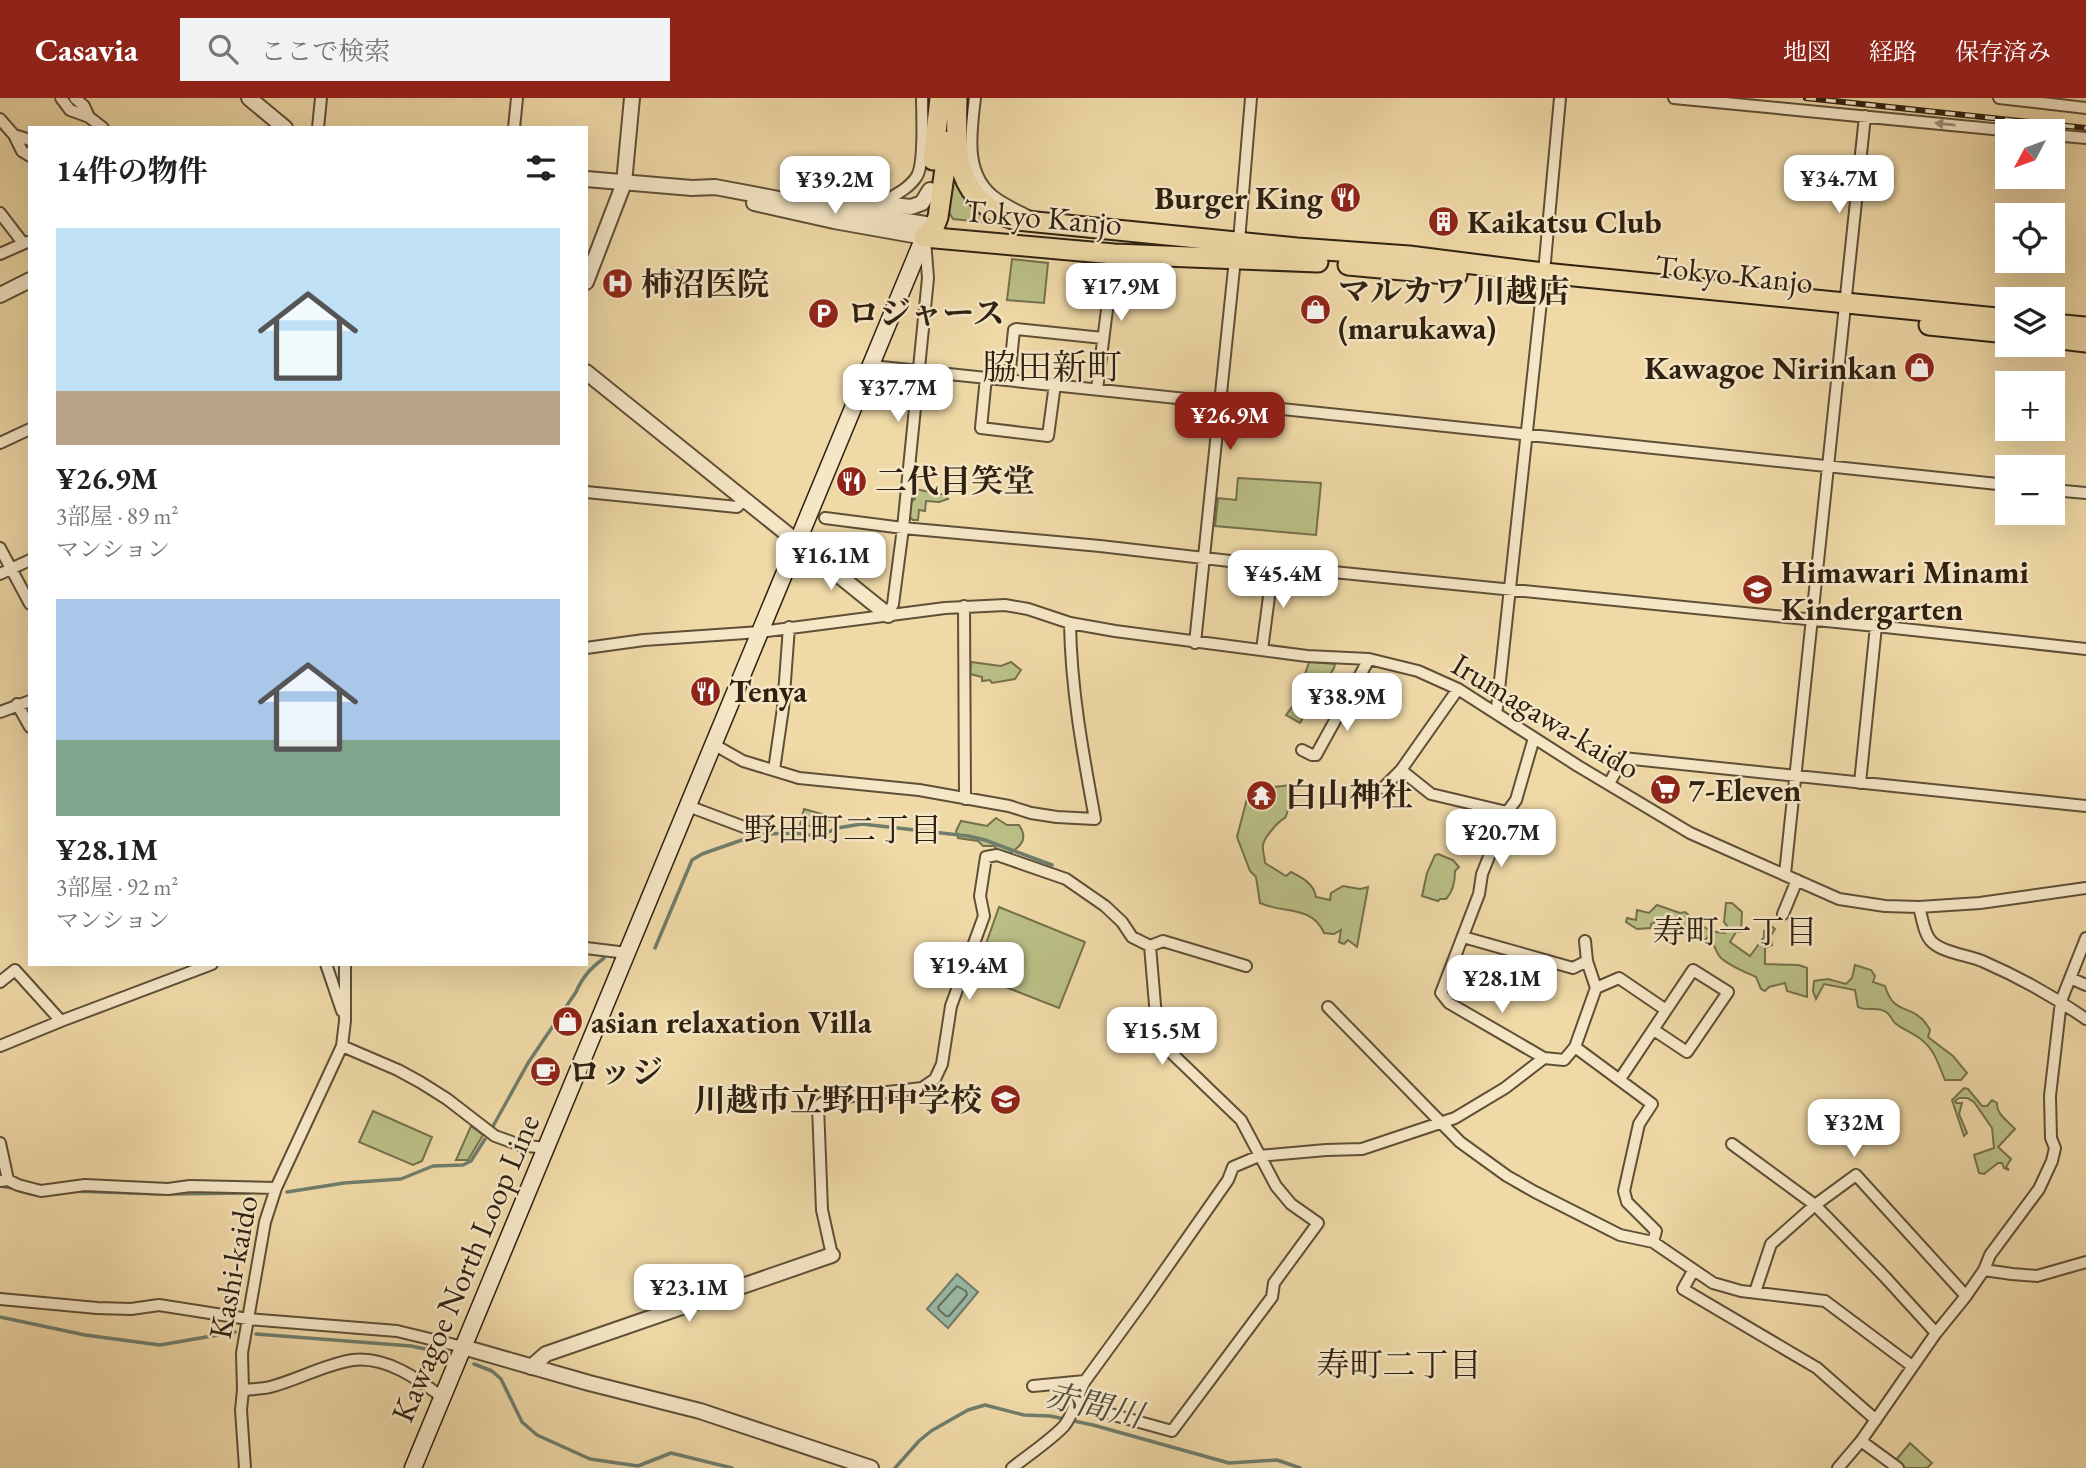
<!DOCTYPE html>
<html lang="ja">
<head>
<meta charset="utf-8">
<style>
	:root { --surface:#fff; --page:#f2f2f2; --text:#222; --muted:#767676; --accent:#8f2418 }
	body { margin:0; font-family:"EB Garamond","Noto Serif JP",serif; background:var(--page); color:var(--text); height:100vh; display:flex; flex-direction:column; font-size:26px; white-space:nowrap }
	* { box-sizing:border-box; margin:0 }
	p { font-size:23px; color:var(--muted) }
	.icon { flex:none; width:38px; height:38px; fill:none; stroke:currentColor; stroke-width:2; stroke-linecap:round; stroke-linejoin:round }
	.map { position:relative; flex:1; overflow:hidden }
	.drawer { position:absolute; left:28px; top:28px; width:560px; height:840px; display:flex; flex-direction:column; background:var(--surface); border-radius:0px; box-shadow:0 7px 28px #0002 }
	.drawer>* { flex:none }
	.needle { width:46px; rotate:229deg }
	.fabs { position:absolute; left:1995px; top:21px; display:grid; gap:14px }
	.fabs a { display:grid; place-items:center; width:70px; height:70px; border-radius:0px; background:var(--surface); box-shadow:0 7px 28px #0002; font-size:35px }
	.price { position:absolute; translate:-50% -60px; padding:0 16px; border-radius:14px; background:#fff; color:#222; font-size:23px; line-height:46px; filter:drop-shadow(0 2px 4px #0008) }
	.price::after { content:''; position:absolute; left:50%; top:42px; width:21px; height:16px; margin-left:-10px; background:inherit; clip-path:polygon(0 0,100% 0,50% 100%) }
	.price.current { background:var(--accent); color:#fff }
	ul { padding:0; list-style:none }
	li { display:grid; align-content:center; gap:14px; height:371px; padding:0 28px }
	li span { display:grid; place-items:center; height:217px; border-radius:0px; color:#555 }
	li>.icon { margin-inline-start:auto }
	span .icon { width:126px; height:126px; fill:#fffc; stroke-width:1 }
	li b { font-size:30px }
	h2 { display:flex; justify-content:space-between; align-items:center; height:84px; padding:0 28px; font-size:30px }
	header { display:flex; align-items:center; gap:42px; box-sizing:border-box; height:98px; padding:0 35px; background:var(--accent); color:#fff }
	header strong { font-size:33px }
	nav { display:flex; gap:38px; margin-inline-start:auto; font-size:24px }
	.search { width:490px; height:63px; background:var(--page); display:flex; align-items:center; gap:18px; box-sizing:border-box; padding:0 24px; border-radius:0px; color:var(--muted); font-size:26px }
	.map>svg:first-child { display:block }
	.green { fill:#babf86; stroke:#74704c; stroke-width:2 }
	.water { fill:#9abaa8; stroke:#6f7d6c; stroke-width:2 }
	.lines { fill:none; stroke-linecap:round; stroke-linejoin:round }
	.shore { stroke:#646e5c; stroke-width:2 }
	.stream { stroke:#6f7d6c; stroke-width:3.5 }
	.minor-casing { stroke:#5f4f36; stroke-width:14 }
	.tertiary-casing { stroke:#5f4f36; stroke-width:18 }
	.secondary-casing { stroke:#2f2111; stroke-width:19 }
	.trunk-casing { stroke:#2f2111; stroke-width:23 }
	.minor { stroke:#f5e6c6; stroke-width:10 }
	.tertiary { stroke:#f5e6c6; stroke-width:14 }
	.secondary { stroke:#f5e6c6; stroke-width:16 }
	.trunk { stroke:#efd9a7; stroke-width:19 }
	.rail-casing { stroke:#2f2111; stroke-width:6 }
	.rail { stroke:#f5e6c6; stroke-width:3.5; stroke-dasharray:10; stroke-linecap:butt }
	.oneway { fill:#9c8d75 }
	.labels { text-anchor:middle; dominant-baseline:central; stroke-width:5; stroke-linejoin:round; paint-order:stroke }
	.poi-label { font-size:32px; font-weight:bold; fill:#2f2111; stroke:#f5e6c6; text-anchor:start }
	.street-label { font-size:32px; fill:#2f2111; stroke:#f5e6c6 }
	.neighbourhood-label { font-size:33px; fill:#2f2111; stroke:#f5e6c6 }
	.water-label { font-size:33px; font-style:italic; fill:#4f4f3e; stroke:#f5e6c6 }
	.quarter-label { font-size:35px; fill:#2f2111; stroke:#f5e6c6 }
</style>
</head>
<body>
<header>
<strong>Casavia</strong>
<div class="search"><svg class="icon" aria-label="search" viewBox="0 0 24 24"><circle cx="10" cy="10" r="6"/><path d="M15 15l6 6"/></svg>ここで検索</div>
<nav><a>地図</a><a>経路</a><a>保存済み</a></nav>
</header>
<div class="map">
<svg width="2086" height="1370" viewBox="0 0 2086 1370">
	<rect width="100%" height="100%" fill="#efd9a7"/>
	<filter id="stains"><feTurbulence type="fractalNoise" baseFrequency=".00286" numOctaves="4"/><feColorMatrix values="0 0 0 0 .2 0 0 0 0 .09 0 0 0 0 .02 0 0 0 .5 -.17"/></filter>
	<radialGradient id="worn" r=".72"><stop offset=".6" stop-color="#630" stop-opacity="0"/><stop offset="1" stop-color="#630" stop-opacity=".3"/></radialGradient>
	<!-- green -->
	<path class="green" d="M955,82L978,112L1000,125V126L953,121L948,113L953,84Z
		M1012,161L1048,165L1044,205L1007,202Z
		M1238,380L1321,385L1316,437L1215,428L1218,400L1236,402Z
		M915,391L945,397L948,401L939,404L926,403L925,413L919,412L918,422H913L909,418L911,404L915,401L911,397Z
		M971,564L1001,568L1011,564L1021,572L1015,581L992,585L990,582L982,583V579L970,576Z
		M1309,564L1335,566L1334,570L1300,625L1286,617L1296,604Z
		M1290,687L1292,696C1287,702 1290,712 1285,720C1278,723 1264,740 1263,747C1262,752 1265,760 1265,765L1286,778L1291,774C1303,780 1314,786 1316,799L1330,802L1331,795L1343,788L1360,791L1368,789L1357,849L1348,842L1344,846L1339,844L1341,832L1334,836L1324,835C1312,807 1284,816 1260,805L1256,779L1250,773L1237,739L1250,689L1266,693L1274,689Z
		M804,711L833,719C825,728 812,729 800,727Z
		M996,720L1007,727H1019C1028,740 1022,748 1010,755L999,753L994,748H983L978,743L958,740L956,733L961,723L987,728Z
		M1438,756L1453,762L1459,769L1455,773C1455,783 1453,794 1446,801H1440L1438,803L1422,798L1427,775L1435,757Z
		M1726,805H1732L1742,814L1741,834H1736L1730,844L1750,858L1764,839V833L1771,828L1775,831L1770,839L1772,847L1765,850V866L1799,867L1807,870V899L1787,893L1785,885L1769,889L1765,893L1761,891L1756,879C1745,874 1729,868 1720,859C1715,853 1715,845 1708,839L1704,843C1694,834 1678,839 1671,834C1666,830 1664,826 1657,823L1651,826V830L1637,831L1626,824L1627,820L1636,822L1637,812L1649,815L1657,807L1680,815L1685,814C1697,825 1708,835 1725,835L1727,828L1724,824Z
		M999,809L1085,844L1059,910L975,877Z
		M1855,867L1871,872L1875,878L1873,884L1885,888C1894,917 1908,906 1923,922C1926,925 1928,929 1930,932L1928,939L1953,958L1967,975L1961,982H1945C1939,968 1935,953 1923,943C1916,936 1903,932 1895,925C1891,921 1890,915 1884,913C1876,908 1867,914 1858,909L1855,892L1824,886L1816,901L1813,893L1814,883L1828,881L1846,886L1852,880Z
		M1964,990L1968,991L1982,1008H1987L1992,1002L1997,1005C1996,1016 2008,1023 2015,1031L1998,1049L2011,1061L2006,1069L2009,1072L2004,1070L2002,1065H1998L1984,1076L1979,1075L1974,1057L1994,1050L1992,1030L1974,1004L1967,1000H1959L1955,1003L1956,1005H1962L1959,1016L1967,1035L1964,1038L1952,1002Z
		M373,1013L432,1039L422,1063L413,1067L359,1044Z
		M471,1028L483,1037L468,1062H456Z
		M1910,1345L1932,1365L1927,1370H1905L1896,1362Z"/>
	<!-- water -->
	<path class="water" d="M957,1176L978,1194L948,1230L927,1211Z"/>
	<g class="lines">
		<!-- shore -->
		<path class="shore" d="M957,1188L966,1193L967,1197L949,1218H946L939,1212L938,1209Z"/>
		<!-- stream -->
		<path class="stream" d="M655,850L692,762L702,756L759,736L795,735L810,737H822L837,730L862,726L968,738L985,742L1052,767
			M492,1030L528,965L576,894C583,878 591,870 604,860
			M0,1088L13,1090
			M20,1093L36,1097
			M71,1093L162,1096
			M287,1094L344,1085L401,1081L433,1068L463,1067L471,1063L485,1041
			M169,1096L249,1095
			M0,1219L85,1237L160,1247L235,1234
			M256,1236L411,1248L444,1255
			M474,1266L492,1273L501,1281L522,1324L537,1337L590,1361L638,1368L671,1355L732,1370
			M895,1370L919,1343L931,1333L968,1312L985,1307L1024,1317L1050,1318L1093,1327L1229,1365L1277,1362L1300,1370"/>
		<defs>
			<path id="minor" d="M61,0L70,12L89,19
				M75,0L84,8L89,19L103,30
				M975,0C971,34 963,78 997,101C1007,108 1019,113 1030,119
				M1674,0L2013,33
				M1999,0L2086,10
				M0,21L14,37L22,53L30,58
				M318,30L321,0
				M514,30L517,0
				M14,37L30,42
				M2053,37L2086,40
				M881,105C893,98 909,91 917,78C925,64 922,18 922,0
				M0,115L23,145
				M1239,143L1251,0
				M0,156L27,144
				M872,268L2007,387
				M986,279L981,330L1048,338L1055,286
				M1009,281L1014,232L1016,231L1103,240
				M1097,291L1114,156
				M0,345L30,331
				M2053,392L2086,395
				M586,394L737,409L745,401
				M825,420L903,430L1100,448L1273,468L1876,528L2086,551
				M0,450L30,506
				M0,476L30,462
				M964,508L965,701
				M888,517L893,506L903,430L928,180L925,142
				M1195,545L1235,161
				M586,550L644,542L760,534L945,510L1005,507L1028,511L1070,525L1115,533L1307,558L1369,561L1418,573L1458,591L1578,668L1690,735L1839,801L1885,808L1919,809L1980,805L2086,790
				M1262,552L1273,468
				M17,606L30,629
				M1495,613L1497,610L1543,185L1560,0
				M0,614L30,603
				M1534,640L1516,702L1507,714L1482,776L1479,796L1441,895L1449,905L1544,960
				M713,646L743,663L799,680L919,692L1009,708L1031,715L1057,719L1095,721C1083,656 1071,592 1070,525
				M1302,652L1312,657H1316L1369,561
				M774,672L783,610L789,529
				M1401,672L1431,696L1507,714
				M1860,685L1876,528
				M1609,686L1623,660L2086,708
				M1383,690L1401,672L1458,591
				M688,708L744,729L759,725
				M1785,776L1865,18
				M1919,809C1922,819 1924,837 1932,844C1944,855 1967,857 1982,863C2019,879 2053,898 2086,921
				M1783,816L1797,782
				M1463,839L1573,870L1587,863
				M1585,843L1587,863L1596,890L1575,949L1652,1006L1639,1026L1624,1093L1627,1104L1656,1133L1653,1144
				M586,850L627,855
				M326,866L342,913
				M2070,880L2086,887
				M0,884L15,872L61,923L0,948
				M1596,890L1619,880L1666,912
				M1328,909L1460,1044L1507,1078L1535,1094L1620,1137L1653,1144L1713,1185L1741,1193L1825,1203L1912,1268
				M61,923L212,866
				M342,948L398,972L420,984L447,1001L495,1038L520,1047L545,1050
				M1620,981L1693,872L1728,894L1687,954L1654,932
				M0,1045L8,1082
				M1732,1046L1815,1107L1885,1179L1936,1235
				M0,1083L8,1082L18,1087L41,1093L85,1087L168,1091L190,1088L276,1090
				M832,1157L822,1112L818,1008L822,1005L845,999L922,990L935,981L942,966L951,908L984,818L980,798L986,759L997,757L1066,781L1105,808L1122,824L1132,839L1150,848L1163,843L1246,868
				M1984,1172L2012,1176L2037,1178L2086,1164
				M1693,1173L1683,1191L1817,1270L1876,1322
				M1755,1194L1771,1146L1815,1107L1856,1077L1966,1198
				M0,1201L97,1210L131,1211L159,1207L248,1221L397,1233L463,1249
				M1033,1288L1085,1283
				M243,1292C252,1291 262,1291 270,1289C298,1282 325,1266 353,1262C386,1258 418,1281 442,1299
				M1074,1306L1172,1333L1272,1199L1274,1185L1318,1125L1291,1106L1276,1088L1241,1022L1158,942L1150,848
				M245,1370L241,1312L243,1292L242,1255L265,1124L276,1090L342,948L345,923V866
				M1012,1370C1027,1358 1051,1342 1064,1328C1074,1316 1077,1297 1085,1283L1144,1202L1228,1082L1233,1069L1259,1058L1326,1052L1362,1051L1455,1020L1505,990L1544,960L1564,962L1575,949
				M1838,1370L1861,1343
				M1898,1370L1861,1343L1936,1235L1966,1198L1984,1172L1990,1157L2039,1091L2052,1063L2055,1050L2051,1040L2050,998L2061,903L2086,840"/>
			<path id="tertiary" d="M249,0L285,30
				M586,81L692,90L715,89L853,115L926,126
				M807,98L911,109L922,105L930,92
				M754,105L834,123L924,139
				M586,184L624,85L632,0
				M0,197L30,182
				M586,274L888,517
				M463,1249L589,1285L700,1313L871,1370
				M531,1269L546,1256L832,1157"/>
			<path id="secondary" d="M413,1370L924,139"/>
			<path id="trunk" d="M957,0C956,54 953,103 1016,122L1297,150L1409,158L1544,175L2007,221
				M933,62L940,0
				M924,139L1114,156L1318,164
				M924,139L935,127L938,119L949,43
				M1348,167L1457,177
				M2053,226L2086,229
				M1929,227L2007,235
				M2053,240L2086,244"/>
		</defs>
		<!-- minor casing -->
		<use href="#minor" class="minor-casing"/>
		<!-- tertiary casing -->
		<use href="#tertiary" class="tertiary-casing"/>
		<!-- secondary casing -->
		<use href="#secondary" class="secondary-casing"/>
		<!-- trunk casing -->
		<use href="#trunk" class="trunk-casing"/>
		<!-- minor -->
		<use href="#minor" class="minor"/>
		<!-- tertiary -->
		<use href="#tertiary" class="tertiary"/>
		<!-- secondary -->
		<use href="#secondary" class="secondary"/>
		<!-- trunk -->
		<use href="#trunk" class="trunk"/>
		<defs>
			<path id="rail" d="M1806,0L2086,30"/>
		</defs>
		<!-- rail casing -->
		<use href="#rail" class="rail-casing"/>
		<!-- rail -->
		<use href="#rail" class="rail"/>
	</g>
	<!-- one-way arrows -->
	<defs><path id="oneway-solid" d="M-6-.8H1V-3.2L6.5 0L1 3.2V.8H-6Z" transform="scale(1.75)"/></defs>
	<use class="oneway" href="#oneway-solid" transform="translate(1945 26) rotate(-174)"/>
	<!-- icons -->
	<defs>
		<symbol id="restaurant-disc" viewBox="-11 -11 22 22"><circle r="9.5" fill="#8f2418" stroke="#f5e6c6"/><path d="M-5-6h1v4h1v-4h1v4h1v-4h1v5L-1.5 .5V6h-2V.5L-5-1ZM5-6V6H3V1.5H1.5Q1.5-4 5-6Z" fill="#fff"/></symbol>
		<symbol id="building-disc" viewBox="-11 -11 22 22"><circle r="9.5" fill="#8f2418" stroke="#f5e6c6"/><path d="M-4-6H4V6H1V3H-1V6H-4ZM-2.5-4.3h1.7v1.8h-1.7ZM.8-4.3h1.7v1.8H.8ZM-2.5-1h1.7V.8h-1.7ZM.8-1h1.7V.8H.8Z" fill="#fff"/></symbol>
		<symbol id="hospital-disc" viewBox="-11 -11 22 22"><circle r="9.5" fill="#8f2418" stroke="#f5e6c6"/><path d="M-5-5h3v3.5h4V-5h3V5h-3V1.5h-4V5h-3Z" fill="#fff"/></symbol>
		<symbol id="shop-disc" viewBox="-11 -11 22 22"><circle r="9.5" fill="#8f2418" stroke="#f5e6c6"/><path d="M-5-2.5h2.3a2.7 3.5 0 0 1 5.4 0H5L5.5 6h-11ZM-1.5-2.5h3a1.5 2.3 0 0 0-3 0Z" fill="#fff"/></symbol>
		<symbol id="parking-disc" viewBox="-11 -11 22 22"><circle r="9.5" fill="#8f2418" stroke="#f5e6c6"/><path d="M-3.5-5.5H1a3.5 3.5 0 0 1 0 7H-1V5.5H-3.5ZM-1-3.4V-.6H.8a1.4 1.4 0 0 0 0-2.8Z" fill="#fff"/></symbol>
		<symbol id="school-disc" viewBox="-11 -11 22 22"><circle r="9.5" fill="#8f2418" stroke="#f5e6c6"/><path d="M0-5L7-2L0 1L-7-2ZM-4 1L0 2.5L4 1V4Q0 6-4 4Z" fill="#fff"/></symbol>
		<symbol id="supermarket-disc" viewBox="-11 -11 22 22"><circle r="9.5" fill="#8f2418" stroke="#f5e6c6"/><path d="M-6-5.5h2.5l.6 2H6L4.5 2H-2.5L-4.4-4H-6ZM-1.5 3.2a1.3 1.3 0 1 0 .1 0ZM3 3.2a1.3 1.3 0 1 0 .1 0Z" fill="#fff"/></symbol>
		<symbol id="temple-disc" viewBox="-11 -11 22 22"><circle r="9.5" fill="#8f2418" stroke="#f5e6c6"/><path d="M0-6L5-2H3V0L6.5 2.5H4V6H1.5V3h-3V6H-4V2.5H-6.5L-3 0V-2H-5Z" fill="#fff"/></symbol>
		<symbol id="cafe-disc" viewBox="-11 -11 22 22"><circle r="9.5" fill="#8f2418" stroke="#f5e6c6"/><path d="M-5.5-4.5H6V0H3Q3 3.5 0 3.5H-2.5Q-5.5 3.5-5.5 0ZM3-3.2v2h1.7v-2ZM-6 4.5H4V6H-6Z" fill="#fff"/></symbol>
	</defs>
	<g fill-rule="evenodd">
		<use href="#restaurant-disc" x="1328" y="82" width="35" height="35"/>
		<use href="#building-disc" x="1426" y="106" width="35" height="35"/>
		<use href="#hospital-disc" x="600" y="168" width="35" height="35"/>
		<use href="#shop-disc" x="1298" y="194" width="35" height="35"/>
		<use href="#parking-disc" x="806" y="198" width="35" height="35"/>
		<use href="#shop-disc" x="1902" y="252" width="35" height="35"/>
		<use href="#restaurant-disc" x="834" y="366" width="35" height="35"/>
		<use href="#school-disc" x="1740" y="474" width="35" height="35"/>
		<use href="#restaurant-disc" x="688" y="576" width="35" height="35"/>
		<use href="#supermarket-disc" x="1648" y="674" width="35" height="35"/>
		<use href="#temple-disc" x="1244" y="680" width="35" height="35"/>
		<use href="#shop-disc" x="550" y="906" width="35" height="35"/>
		<use href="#cafe-disc" x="528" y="956" width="35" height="35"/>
		<use href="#school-disc" x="988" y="984" width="35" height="35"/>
	</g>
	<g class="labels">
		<!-- poi labels -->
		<g class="poi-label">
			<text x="1323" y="100" text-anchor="end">Burger King</text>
			<text x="1467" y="124">Kaikatsu Club</text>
			<text x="641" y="186">柿沼医院</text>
			<text x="1338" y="193">マルカワ 川越店<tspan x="1338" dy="37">(marukawa)</tspan></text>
			<text x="847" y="215">ロジャース</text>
			<text x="1897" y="270" text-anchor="end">Kawagoe Nirinkan</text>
			<text x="875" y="383">二代目笑堂</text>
			<text x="1781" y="474">Himawari Minami<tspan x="1781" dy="37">Kindergarten</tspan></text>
			<text x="729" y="593">Tenya</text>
			<text x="1688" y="692">7-Eleven</text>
			<text x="1285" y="697">白山神社</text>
			<text x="591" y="924">asian relaxation Villa</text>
			<text x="568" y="974">ロッジ</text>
			<text x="982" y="1002" text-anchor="end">川越市立野田中学校</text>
		</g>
		<!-- street labels -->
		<g class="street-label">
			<text transform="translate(1043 119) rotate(5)">Tokyo Kanjo</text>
			<text transform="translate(1734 176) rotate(6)">Tokyo Kanjo</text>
			<text transform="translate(1546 618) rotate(31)">Irumagawa-kaido</text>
			<text transform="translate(233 1169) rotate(-79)">Kashi-kaido</text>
			<text transform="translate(465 1170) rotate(-67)">Kawagoe North Loop Line</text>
		</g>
		<!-- neighbourhood labels -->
		<g class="neighbourhood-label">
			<text x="843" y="731">野田町二丁目</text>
			<text x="1735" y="833">寿町一丁目</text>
			<text x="1399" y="1266">寿町二丁目</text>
		</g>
		<!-- water labels -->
		<g class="water-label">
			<text transform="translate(1094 1307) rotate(13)">赤間川</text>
		</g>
		<!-- quarter labels -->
		<g class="quarter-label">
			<text x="1052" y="268">脇田新町</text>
		</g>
	</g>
	<rect width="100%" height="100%" filter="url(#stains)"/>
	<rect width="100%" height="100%" fill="url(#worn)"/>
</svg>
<div class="fabs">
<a><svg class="needle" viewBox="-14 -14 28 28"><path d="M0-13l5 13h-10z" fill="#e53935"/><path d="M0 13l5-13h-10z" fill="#767676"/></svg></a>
<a><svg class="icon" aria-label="locate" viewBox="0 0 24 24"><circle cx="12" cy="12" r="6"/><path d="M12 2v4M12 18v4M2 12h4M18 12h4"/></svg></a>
<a><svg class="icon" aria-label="layers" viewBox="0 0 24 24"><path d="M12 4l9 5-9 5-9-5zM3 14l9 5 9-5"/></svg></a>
<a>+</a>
<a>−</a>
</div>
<b class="price" style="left:1839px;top:117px">¥34.7M</b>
<b class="price" style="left:835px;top:118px">¥39.2M</b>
<b class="price" style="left:1121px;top:225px">¥17.9M</b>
<b class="price" style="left:898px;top:326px">¥37.7M</b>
<b class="price current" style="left:1230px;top:354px">¥26.9M</b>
<b class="price" style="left:831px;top:494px">¥16.1M</b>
<b class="price" style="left:1283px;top:512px">¥45.4M</b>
<b class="price" style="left:1347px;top:635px">¥38.9M</b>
<b class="price" style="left:1501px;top:771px">¥20.7M</b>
<b class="price" style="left:969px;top:904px">¥19.4M</b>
<b class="price" style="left:1502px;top:917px">¥28.1M</b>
<b class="price" style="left:1162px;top:969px">¥15.5M</b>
<b class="price" style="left:1854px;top:1061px">¥32M</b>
<b class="price" style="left:689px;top:1226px">¥23.1M</b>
<section class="drawer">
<h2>14件の物件<svg class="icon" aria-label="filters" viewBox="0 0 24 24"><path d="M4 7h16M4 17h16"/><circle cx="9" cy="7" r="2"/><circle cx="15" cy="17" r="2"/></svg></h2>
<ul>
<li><span style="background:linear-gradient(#bfe0f5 75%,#b9a48a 0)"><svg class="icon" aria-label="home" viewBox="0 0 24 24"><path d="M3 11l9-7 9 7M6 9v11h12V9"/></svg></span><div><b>¥26.9M</b><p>3部屋 · 89 m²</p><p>マンション</p></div></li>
<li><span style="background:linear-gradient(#a9c7e8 65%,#7fa58c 0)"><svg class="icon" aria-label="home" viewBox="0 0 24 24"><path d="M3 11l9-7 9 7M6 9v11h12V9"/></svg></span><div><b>¥28.1M</b><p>3部屋 · 92 m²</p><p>マンション</p></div></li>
</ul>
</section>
</div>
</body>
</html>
